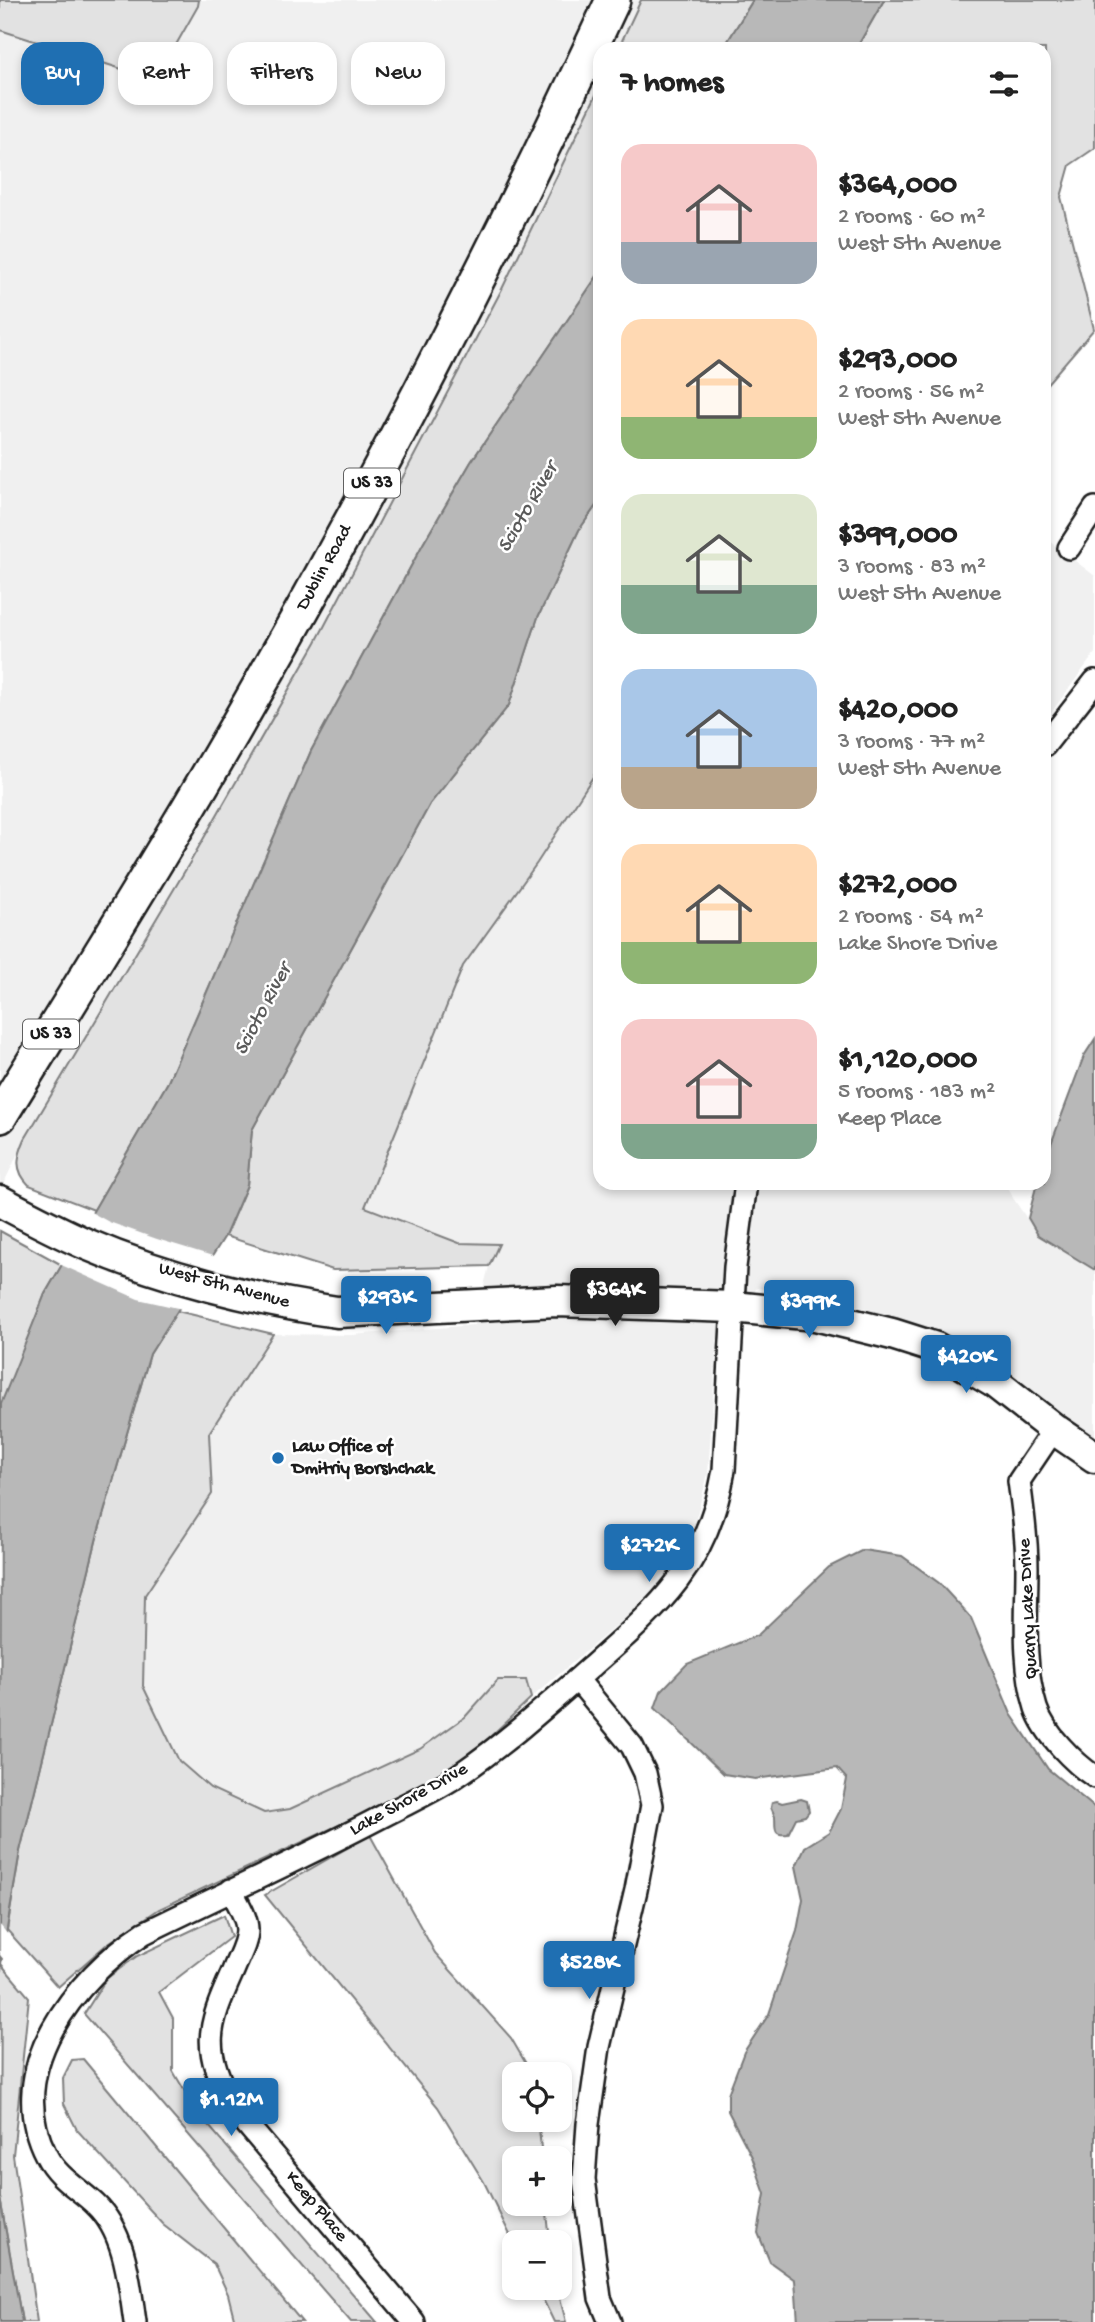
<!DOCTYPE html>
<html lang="en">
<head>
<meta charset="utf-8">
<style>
	:root { --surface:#fff; --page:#f6f6f6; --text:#222; --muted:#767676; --accent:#1f6fb2 }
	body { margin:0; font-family:"Gochi Hand",sans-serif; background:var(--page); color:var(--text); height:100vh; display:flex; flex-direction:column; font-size:26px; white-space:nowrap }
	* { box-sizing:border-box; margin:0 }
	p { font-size:23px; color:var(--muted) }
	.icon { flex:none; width:38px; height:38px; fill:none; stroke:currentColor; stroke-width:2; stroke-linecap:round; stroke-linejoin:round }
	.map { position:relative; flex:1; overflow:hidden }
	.drawer { position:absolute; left:593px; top:42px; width:458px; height:1148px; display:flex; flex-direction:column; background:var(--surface); border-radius:21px; box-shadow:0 4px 10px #0003 }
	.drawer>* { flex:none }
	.banner { position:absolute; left:21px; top:42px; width:467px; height:63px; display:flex; gap:14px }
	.fabs { position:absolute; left:502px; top:2062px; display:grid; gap:14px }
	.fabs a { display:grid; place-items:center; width:70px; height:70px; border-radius:14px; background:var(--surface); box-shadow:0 4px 10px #0003; font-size:35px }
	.price { position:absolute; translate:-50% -60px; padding:0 16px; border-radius:7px; background:var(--accent); color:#fff; font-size:23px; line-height:46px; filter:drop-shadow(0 2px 4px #0008) }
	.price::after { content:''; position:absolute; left:50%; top:42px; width:21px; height:16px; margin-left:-10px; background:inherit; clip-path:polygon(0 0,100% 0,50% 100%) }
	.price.selected { background:#222; color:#fff }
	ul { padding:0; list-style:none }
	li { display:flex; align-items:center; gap:21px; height:175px; padding:0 28px }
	li span { display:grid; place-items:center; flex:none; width:196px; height:140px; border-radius:21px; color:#555 }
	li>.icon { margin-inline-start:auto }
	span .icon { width:84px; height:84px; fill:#fffc; stroke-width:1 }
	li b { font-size:30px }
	h2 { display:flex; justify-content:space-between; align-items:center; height:84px; padding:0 28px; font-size:30px }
	.tag { padding:0 24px; border-radius:21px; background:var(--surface); box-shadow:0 4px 10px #0003; font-size:24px; line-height:63px }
	.tag.selected { background:var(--accent); color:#fff }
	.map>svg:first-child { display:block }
	.built { fill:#f0f0f0 }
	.green { fill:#e2e2e2; stroke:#7f7f7f; stroke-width:2 }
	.water { fill:#b8b8b8; stroke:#7a7a7a; stroke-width:2 }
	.pier { fill:#fff }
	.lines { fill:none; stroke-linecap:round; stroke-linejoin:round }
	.street-casing { stroke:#1c1c1c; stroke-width:26 }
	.secondary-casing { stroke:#1c1c1c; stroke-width:35 }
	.primary-casing { stroke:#1c1c1c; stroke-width:38 }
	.street { stroke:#fff; stroke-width:21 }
	.secondary { stroke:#fff; stroke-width:30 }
	.primary { stroke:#fff; stroke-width:33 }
	.poi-dot { fill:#1f6fb2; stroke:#fff; stroke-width:2.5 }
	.labels { text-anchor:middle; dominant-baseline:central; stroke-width:5; stroke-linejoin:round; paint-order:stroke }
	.shield { fill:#fff; stroke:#606060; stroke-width:2 }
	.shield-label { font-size:18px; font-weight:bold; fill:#1c1c1c }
	.street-label { font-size:19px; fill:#1c1c1c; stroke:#fff }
	.poi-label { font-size:19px; font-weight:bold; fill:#1c1c1c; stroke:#fff; text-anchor:start }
	.water-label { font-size:21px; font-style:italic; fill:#5a5a5a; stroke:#fff }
</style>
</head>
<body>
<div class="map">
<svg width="1095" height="2322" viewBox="0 0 1095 2322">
	<rect width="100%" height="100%" fill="#fff"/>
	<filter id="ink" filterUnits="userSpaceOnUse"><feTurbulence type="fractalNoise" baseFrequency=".0143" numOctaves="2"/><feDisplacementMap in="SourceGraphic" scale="14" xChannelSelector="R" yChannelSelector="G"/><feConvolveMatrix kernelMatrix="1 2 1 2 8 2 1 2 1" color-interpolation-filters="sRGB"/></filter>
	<g filter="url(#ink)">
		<!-- built -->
		<path class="built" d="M199,0H641L618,49H600V87L563,165L502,289L316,642L189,864L25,1139L0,1191V30L156,80L198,6Z
			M1045,538L1095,576V653L1045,721Z
			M600,766V1183H1006L1013,1198L1038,1235L1095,1270V1437L965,1347L913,1323L830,1298L757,1288L717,1340L708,1474L691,1537L652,1595L531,1698L526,1680L498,1681L465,1717L420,1749L290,1809L264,1813L210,1788L179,1761L143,1686L145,1595L212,1494L209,1434L273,1334L352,1335L474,1325L489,1266L499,1244L459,1243L365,1208L463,966L537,863Z"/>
		<!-- green -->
		<path class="green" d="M0,0H199L198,6L156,80L0,30Z
			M641,0H753L723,49H618Z
			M884,0H1095V148L1070,165L1061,197L1094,329L1045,386V49H856Z
			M600,87V272L471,462L423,544L311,751L168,1082L94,1210L29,1185C14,1170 17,1157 25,1139L189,864L316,642L502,289Z
			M600,500V766L537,863L463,966L365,1207L459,1243L499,1244L489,1266L333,1270L225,1236L247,1185L252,1130L430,804L509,705L538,617L579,530Z
			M0,1231L62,1265L45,1294L0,1411Z
			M177,1311L273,1334L209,1433L212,1494L145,1595L143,1686L179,1761L210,1788L264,1813L290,1809L420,1749L465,1717L498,1680H526L531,1698L475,1751L451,1769L356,1817L159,1909L107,1944L58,1987L7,1930L20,1851L98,1533L150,1354Z
			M370,1835L435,1953L511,2038L532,2074H514V2119H538L542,2158H514V2203H546L550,2242L514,2243L484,2182L438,2107L265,1895Z
			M224,1915L231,1937L159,1992L173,2018V2071L197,2112L377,2322H351L84,2014L106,1979L137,1956Z
			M1,1964L29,1997L13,2155L37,2322H22L0,2198Z
			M83,2059L302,2322H235L228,2294L214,2264L163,2224L77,2130L64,2104L63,2078L72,2060Z
			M537,2287H557L566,2322H554Z"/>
		<!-- water -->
		<path class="water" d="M753,0H884L856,49H723Z
			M600,272V500L579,530L538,617L509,705L430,804L252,1130L247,1185L225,1236L150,1354L98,1533L20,1851L0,1970L1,1404L45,1294L168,1082L311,751L423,544L471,462Z
			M1095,1039V1270L1038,1235L1028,1218L1037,1183H1045V1160L1084,1056Z
			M863,1550L902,1556L939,1583L971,1618L1011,1714L1048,1769L1095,1808V2322H798L795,2280L770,2262L758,2233L765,2194L752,2157L728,2111V2094L744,2052L769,2014L797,1931L803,1899L796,1866L805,1847L829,1832L841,1809L847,1779L837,1768L755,1779L724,1774L655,1708L661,1691L687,1664L758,1635L829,1567Z
			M801,1799L807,1801L809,1811L805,1816L796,1818L788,1834C772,1836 776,1828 775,1817C775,1816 771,1808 771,1807L772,1802L777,1801L782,1803Z
			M0,2198L22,2322H0Z"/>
		<!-- pier -->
		<path class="pier" d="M89,1211L109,1222L157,1239L216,1257L182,1309L138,1299L59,1264Z
			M0,1925L9,1936L5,1961L0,1955Z"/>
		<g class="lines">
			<defs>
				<path id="street" d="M1069,548L1095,508
					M1045,745L1095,681
					M1054,1429L1019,1481C1023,1510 1027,1538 1027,1567C1027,1613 1022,1663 1036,1708C1044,1733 1074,1763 1095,1777
					M577,1679L632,1746L645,1773L652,1805L636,1890L599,2047L588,2124L584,2179L600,2298L610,2322
					M231,1890C237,1902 247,1916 247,1930C247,1943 238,1958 233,1971C206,2031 202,2047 233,2108L414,2322
					M135,2322C129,2282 126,2233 95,2204C78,2188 57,2177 46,2155C2,2070 75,1978 144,1933C223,1894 303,1858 381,1817C407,1803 436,1791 460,1774C507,1742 549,1704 591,1667C659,1607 708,1565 724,1470L735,1267L746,1183"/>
				<path id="secondary" d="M0,1201C28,1216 56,1231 86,1244C163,1277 254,1300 337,1312L557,1301L733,1307L815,1315L892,1334L936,1348L994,1382L1054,1429L1095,1457"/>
				<path id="primary" d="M0,1116C88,973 178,830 261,683C388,461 505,232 613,0"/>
			</defs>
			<!-- street casing -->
			<use href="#street" class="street-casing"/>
			<!-- secondary casing -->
			<use href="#secondary" class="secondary-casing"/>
			<!-- primary casing -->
			<use href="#primary" class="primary-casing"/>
			<!-- street -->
			<use href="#street" class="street"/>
			<!-- secondary -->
			<use href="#secondary" class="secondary"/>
			<!-- primary -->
			<use href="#primary" class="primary"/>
		</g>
	</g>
	<!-- markers -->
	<circle class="poi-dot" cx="278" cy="1458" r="7"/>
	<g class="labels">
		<!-- shield labels -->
		<g class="shield">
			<rect x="344" y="468.5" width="56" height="29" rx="5"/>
			<rect x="23" y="1019.5" width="56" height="29" rx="5"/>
		</g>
		<g class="shield-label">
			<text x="372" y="483">US 33</text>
			<text x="51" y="1034">US 33</text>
		</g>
		<!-- street labels -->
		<g class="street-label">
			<text transform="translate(325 568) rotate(-61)">Dublin Road</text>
			<text transform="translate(224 1286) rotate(15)">West 5th Avenue</text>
			<text transform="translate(1029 1609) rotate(-93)">Quarry Lake Drive</text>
			<text transform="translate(409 1800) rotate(-29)">Lake Shore Drive</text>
			<text transform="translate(316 2207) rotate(50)">Keep Place</text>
		</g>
		<!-- poi labels -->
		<g class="poi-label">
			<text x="292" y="1447">Law Office of<tspan x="292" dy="22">Dmitriy Borshchak</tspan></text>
		</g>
		<!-- water labels -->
		<g class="water-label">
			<text transform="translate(529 508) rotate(-60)">Scioto River</text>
			<text transform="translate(264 1010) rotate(-62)">Scioto River</text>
		</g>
	</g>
</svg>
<div class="fabs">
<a><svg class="icon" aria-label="locate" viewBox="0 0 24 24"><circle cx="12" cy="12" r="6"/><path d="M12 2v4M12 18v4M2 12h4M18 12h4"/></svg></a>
<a>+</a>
<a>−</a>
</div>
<b class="price selected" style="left:615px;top:1328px">$364K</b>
<b class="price" style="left:386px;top:1336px">$293K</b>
<b class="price" style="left:809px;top:1340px">$399K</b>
<b class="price" style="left:966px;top:1395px">$420K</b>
<b class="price" style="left:649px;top:1584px">$272K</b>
<b class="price" style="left:589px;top:2001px">$528K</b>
<b class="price" style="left:231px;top:2138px">$1.12M</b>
<div class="banner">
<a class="tag selected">Buy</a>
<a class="tag">Rent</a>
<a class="tag">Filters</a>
<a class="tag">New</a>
</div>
<section class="drawer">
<h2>7 homes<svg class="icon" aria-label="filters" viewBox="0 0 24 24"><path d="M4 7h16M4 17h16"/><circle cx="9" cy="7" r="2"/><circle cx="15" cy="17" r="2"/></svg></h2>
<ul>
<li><span style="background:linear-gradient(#f6c9c9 70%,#9aa5b1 0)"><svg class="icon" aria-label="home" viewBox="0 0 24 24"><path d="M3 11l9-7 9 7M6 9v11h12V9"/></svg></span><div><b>$364,000</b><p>2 rooms · 60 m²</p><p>West 5th Avenue</p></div></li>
<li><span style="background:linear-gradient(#ffd9b3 70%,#8fb573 0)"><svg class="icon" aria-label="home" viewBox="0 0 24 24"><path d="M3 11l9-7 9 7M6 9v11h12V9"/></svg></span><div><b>$293,000</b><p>2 rooms · 56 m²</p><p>West 5th Avenue</p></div></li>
<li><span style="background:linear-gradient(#dfe7d0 65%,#7fa58c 0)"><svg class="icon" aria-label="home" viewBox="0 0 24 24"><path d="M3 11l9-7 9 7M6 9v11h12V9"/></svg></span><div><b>$399,000</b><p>3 rooms · 83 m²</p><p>West 5th Avenue</p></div></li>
<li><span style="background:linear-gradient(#a9c7e8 70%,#b9a48a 0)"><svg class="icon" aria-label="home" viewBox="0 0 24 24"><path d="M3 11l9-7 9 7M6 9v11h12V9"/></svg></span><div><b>$420,000</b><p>3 rooms · 77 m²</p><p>West 5th Avenue</p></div></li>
<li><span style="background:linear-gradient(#ffd9b3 70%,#8fb573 0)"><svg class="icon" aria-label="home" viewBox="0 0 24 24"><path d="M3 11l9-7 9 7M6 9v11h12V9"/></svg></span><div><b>$272,000</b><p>2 rooms · 54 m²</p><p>Lake Shore Drive</p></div></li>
<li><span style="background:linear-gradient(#f6c9c9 75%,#7fa58c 0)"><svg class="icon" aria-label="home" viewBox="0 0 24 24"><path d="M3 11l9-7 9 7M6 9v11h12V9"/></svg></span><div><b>$1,120,000</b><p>5 rooms · 183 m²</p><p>Keep Place</p></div></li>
</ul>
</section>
</div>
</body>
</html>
